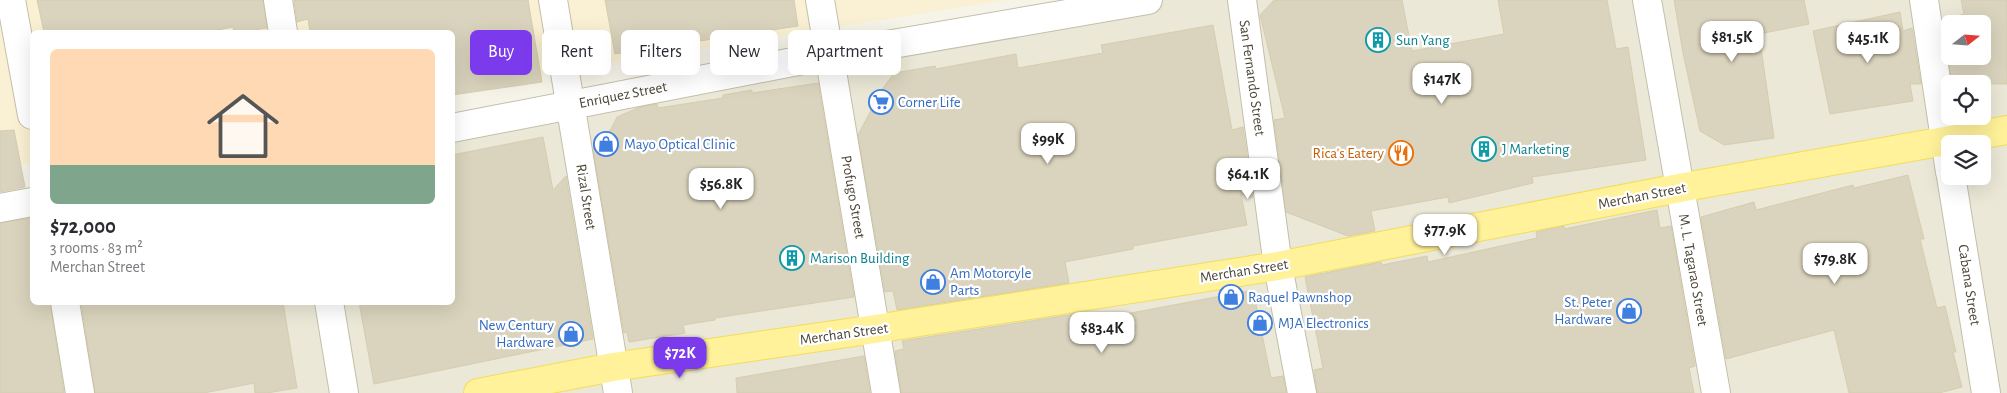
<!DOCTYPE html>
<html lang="en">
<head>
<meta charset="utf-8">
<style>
	:root { --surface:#fff; --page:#f2f2f3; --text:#2b2b33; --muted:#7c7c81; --line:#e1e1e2; --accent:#7c3aed }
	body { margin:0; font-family:"Alegreya Sans",sans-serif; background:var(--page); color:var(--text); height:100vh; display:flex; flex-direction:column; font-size:19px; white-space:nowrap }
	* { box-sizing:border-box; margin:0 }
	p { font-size:16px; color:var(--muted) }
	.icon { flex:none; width:28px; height:28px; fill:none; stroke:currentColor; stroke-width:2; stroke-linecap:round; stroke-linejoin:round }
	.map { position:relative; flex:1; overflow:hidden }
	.panel { position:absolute; left:30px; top:30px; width:425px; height:275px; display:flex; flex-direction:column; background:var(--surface); border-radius:8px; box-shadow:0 5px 20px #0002 }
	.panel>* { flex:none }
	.guide { position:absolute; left:470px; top:30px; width:475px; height:45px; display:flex; gap:10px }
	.needle { width:32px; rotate:73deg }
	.fabs { position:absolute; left:1941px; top:15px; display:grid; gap:10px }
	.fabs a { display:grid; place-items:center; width:50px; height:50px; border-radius:8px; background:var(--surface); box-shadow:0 5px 20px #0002; font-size:25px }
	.price { position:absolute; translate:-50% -42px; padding:0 11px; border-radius:10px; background:#fff; color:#222; font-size:16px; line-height:32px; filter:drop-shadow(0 1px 2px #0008) }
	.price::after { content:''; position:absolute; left:50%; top:30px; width:15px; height:11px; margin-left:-8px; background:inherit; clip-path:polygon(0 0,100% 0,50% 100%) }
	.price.selected { background:var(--accent); color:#fff }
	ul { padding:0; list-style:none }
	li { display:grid; align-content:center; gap:10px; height:265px; padding:0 20px }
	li+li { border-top:1px solid var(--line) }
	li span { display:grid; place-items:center; height:155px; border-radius:8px; color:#555 }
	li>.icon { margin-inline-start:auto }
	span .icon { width:90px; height:90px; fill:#fffc; stroke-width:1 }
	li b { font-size:21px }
	.tag { padding:0 18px; border-radius:8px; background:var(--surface); box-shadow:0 5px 20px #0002; font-size:18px; line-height:45px }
	.tag.selected { background:var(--accent); color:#fff }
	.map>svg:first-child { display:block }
	.residential { fill:#ebe8d7; fill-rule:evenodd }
	.commercial { fill:#faf0d3 }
	.building { fill:#dad3bd; stroke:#d5cdaf; fill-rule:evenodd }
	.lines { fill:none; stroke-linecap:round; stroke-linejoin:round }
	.minor-casing { stroke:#c3bfaa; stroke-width:30 }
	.major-casing { stroke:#f2dd5b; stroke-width:30 }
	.minor { stroke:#fff; stroke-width:28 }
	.major { stroke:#fff29a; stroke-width:28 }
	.labels { text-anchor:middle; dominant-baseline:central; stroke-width:4.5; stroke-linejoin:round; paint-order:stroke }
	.culture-label { font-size:15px; fill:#0d838f; stroke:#fff; text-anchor:start }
	.street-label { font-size:15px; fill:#4b4636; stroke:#fff }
	.shop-label { font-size:15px; fill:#366cbe; stroke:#fff; text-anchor:start }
	.food-label { font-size:15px; fill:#c56008; stroke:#fff; text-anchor:end }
</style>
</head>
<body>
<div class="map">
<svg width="2007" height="393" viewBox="0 0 2007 393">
	<rect width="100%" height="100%" fill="#f6f4e9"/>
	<!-- residential -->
	<path class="residential" d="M1148,0H2007V393H0V208L32,202V302H452L453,128ZM1950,24H1982V56H1950ZM1950,84H1982V116H1950ZM1950,144H1982V176H1950Z"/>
	<!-- commercial -->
	<path class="commercial" d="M0,0H1008L453,88L452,32H32V163L0,170Z"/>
	<!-- building -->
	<path class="building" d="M37,0H263L267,28L242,32H234L233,27L207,32H44Z
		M294,0H528L542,82L452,95V32H310L308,19L297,22Z
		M605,0H794L798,26L615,54Z
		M1274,0H1402L1412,51L1504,34L1498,0H1607L1616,49L1628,47L1646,160L1532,177L1533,183L1449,203L1448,197L1371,211L1375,231L1348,236L1286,212L1274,120L1285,118L1260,15Z
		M1674,0H1804L1809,24L1759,34L1774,138L1724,145L1700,131L1683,53Z
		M1961,0H2007V84H1952L1943,20L1964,14ZM1950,24H1982V56H1950Z
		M1900,12L1903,31L1912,28L1921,84H1910L1913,101L1830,114L1813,31Z
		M1213,25L1232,130L1243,127L1253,198L1241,194L1247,225L1133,246V249L1065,262L1069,283L897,310L893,291L885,292L858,135L881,91L894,73L935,66L936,69L1016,54L1018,68L1103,53L1101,45Z
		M818,83L854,297L715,318V320L683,325L685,333L629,342L627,332L624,333L593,148L611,129L617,117L640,107L657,104L658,108L723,98V95L752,90V93Z
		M14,130L25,187L0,192V131Z
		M543,137L553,190L566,176L593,339L374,384L359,302H452V155Z
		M1908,175L1924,239H1920L1937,308L1945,306L1956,352H1953L1962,387L1939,393H1849L1834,330L1726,359L1701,217L1754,202L1756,210L1853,185L1854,188Z
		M1657,210L1660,228L1671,226L1695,366L1689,368L1694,393H1317L1314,370L1323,368L1305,277L1381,262L1382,265L1427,256L1428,262L1537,238L1536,232L1564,226V229Z
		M31,218L32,227V302H50L64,393H0V223Z
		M1253,290L1271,378L1283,376L1286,393H901L895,351L904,349L902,341L1075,314L1076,322L1078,323Z
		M81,302H283L297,388L267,393H255L254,383L204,393H95Z
		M864,356L870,393H737L736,378Z"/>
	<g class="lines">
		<defs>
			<path id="minor" d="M11,0L32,115
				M278,0L283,32
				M553,0L618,393
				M820,0L886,393
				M1242,0L1278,266L1302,393
				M1647,0L1716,393
				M1924,0L1950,172
				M452,128L829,55L1148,0
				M1951,176L1986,393
				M0,208L32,202
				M65,302L80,393
				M329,302L344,393"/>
			<path id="major" d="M478,393L613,367L875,329L1278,266L1679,188L2007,130"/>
		</defs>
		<!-- minor casing -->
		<use href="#minor" class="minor-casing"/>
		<!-- major casing -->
		<use href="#major" class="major-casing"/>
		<!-- minor -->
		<use href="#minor" class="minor"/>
		<!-- major -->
		<use href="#major" class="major"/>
	</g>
	<!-- icons -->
	<defs>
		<symbol id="building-ring" viewBox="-11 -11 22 22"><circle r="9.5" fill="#fff" stroke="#0f9aa8" stroke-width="1.5"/><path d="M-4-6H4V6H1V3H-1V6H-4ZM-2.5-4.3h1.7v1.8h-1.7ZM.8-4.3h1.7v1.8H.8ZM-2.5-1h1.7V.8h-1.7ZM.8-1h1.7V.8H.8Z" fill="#0f9aa8"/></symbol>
		<symbol id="supermarket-ring" viewBox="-11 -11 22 22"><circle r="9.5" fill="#fff" stroke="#3f7fe0" stroke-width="1.5"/><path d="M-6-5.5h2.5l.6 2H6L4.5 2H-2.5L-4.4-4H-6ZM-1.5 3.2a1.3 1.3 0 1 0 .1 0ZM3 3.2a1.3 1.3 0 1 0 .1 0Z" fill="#3f7fe0"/></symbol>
		<symbol id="shop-ring" viewBox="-11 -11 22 22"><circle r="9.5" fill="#fff" stroke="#3f7fe0" stroke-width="1.5"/><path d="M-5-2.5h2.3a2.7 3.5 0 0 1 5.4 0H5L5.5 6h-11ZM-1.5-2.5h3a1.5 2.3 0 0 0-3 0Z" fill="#3f7fe0"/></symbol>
		<symbol id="restaurant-ring" viewBox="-11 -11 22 22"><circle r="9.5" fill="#fff" stroke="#e8710a" stroke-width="1.5"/><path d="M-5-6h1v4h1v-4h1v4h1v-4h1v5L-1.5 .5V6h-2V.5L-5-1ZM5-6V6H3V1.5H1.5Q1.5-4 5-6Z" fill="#e8710a"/></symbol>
	</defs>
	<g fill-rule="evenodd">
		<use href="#building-ring" x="1364" y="26" width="28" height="28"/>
		<use href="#supermarket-ring" x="867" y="88" width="28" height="28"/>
		<use href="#shop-ring" x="592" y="130" width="28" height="28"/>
		<use href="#building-ring" x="1470" y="135" width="28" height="28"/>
		<use href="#restaurant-ring" x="1387" y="139" width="28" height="28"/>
		<use href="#building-ring" x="778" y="244" width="28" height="28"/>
		<use href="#shop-ring" x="919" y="268" width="28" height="28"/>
		<use href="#shop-ring" x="1217" y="283" width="28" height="28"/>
		<use href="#shop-ring" x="1615" y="297" width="28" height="28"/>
		<use href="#shop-ring" x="1246" y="309" width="28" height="28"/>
		<use href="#shop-ring" x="557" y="320" width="28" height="28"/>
	</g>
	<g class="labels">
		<!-- culture labels -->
		<g class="culture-label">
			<text x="1396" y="40">Sun Yang</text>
			<text x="1502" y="149">J Marketing</text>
			<text x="810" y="258">Marison Building</text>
		</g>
		<!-- street labels -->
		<g class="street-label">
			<text transform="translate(1252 78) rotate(82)">San Fernando Street</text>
			<text transform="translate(623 95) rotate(-11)">Enriquez Street</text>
			<text transform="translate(1642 196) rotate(-11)">Merchan Street</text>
			<text transform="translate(586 197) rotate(81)">Rizal Street</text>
			<text transform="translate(853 197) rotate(80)">Profugo Street</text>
			<text transform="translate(1693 270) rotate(80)">M. L. Tagarao Street</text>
			<text transform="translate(1244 271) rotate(-9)">Merchan Street</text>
			<text transform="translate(1969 285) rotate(81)">Cabana Street</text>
			<text transform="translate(844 334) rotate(-8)">Merchan Street</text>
		</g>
		<!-- shop labels -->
		<g class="shop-label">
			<text x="898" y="102">Corner Life</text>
			<text x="624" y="144">Mayo Optical Clinic</text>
			<text x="950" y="273">Am Motorcyle<tspan x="950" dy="17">Parts</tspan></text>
			<text x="1248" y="297">Raquel Pawnshop</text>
			<text x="1612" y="302" text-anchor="end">St. Peter<tspan x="1612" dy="17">Hardware</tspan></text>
			<text x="1278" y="323">MJA Electronics</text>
			<text x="554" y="325" text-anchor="end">New Century<tspan x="554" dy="17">Hardware</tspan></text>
		</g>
		<!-- food labels -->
		<g class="food-label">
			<text x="1384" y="153">Rica's Eatery</text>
		</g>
	</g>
</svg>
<div class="fabs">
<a><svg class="needle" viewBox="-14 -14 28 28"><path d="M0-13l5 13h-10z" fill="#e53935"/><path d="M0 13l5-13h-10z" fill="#7c7c81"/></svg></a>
<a><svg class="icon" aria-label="locate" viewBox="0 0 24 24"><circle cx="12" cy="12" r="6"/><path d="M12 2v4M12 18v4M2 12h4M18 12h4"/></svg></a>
<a><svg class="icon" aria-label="layers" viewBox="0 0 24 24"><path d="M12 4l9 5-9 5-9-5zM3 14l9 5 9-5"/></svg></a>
</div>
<b class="price" style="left:1732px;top:63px">$81.5K</b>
<b class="price" style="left:1868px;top:64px">$45.1K</b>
<b class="price" style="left:1442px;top:105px">$147K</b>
<b class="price" style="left:1048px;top:165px">$99K</b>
<b class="price" style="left:1248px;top:200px">$64.1K</b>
<b class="price" style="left:721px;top:210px">$56.8K</b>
<b class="price" style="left:1445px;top:256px">$77.9K</b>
<b class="price" style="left:1835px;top:285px">$79.8K</b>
<b class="price" style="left:1102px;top:354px">$83.4K</b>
<b class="price selected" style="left:680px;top:379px">$72K</b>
<div class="guide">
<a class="tag selected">Buy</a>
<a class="tag">Rent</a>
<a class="tag">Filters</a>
<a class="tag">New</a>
<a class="tag">Apartment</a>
</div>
<section class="panel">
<ul>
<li><span style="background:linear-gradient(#ffd9b3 75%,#7fa58c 0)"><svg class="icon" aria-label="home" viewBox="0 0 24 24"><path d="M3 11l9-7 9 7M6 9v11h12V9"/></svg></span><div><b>$72,000</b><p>3 rooms · 83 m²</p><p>Merchan Street</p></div></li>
</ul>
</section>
</div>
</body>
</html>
